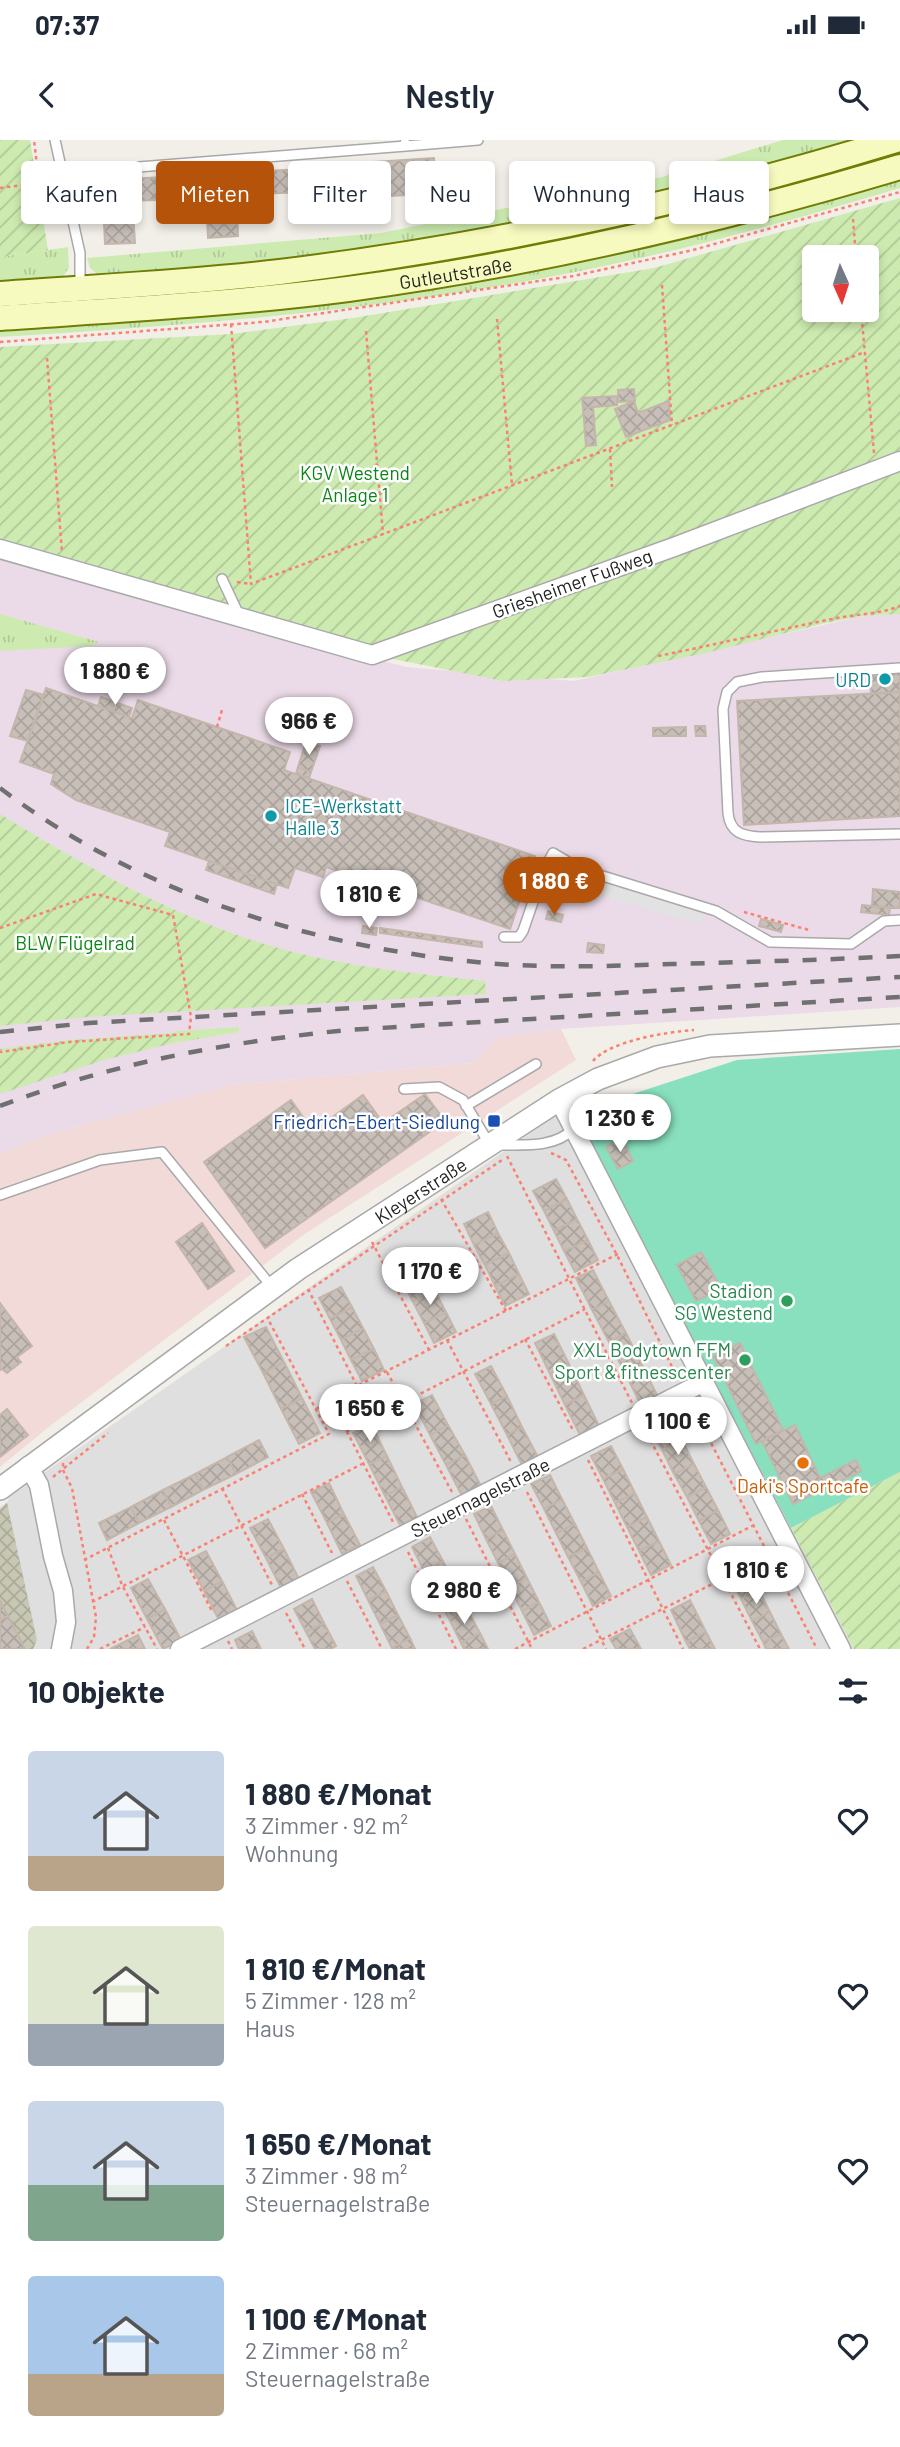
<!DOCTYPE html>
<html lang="de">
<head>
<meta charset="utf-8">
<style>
	:root { --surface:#fff; --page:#f6f6f7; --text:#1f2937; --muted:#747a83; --accent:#b45309 }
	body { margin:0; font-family:Barlow,sans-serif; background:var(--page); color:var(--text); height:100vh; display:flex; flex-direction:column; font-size:26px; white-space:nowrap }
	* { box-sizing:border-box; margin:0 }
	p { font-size:23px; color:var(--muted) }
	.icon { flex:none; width:38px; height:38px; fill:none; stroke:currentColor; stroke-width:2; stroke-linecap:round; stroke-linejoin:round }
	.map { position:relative; height:1509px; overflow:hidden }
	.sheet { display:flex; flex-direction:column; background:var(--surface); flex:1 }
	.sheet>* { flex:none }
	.top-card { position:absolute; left:21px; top:21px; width:859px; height:63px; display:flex; gap:14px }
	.needle { width:46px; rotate:177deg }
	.fabs { position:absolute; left:802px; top:105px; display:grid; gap:14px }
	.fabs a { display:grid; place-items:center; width:77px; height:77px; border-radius:7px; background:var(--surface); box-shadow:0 4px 10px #0003; font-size:35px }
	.price { position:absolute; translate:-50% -60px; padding:0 16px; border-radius:24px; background:#fff; color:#222; font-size:23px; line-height:46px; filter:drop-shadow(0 2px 4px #0008) }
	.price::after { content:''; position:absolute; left:50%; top:42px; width:21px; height:16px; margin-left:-10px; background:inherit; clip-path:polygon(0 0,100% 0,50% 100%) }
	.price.on { background:var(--accent); color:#fff }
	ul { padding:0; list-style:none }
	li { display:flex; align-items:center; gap:21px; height:175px; padding:0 28px }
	li span { display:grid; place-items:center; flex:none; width:196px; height:140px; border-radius:7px; color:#555 }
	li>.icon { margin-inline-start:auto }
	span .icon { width:84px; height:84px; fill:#fffc; stroke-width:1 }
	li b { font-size:30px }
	h2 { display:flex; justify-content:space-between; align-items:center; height:84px; padding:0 28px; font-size:30px }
	.chip { padding:0 24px; border-radius:7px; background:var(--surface); box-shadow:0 4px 10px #0003; font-size:24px; line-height:63px }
	.chip.on { background:var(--accent); color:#fff }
	.status { display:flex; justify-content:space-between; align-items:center; height:49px; padding:0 35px; background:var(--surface); direction:ltr }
	.status svg { height:19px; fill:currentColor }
	header { display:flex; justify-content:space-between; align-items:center; height:91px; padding:0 28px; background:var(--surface); font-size:32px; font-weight:600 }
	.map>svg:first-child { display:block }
	.residential { fill:#e0dfdf }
	.commercial { fill:#f2dad9 }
	.railway { fill:#ebdbe8 }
	.construction { fill:url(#construction-cross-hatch) }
	.grass { fill:url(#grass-tufts) }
	.garden { fill:url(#garden-furrows); fill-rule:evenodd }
	.pitch { fill:#88e0be }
	.parking { fill:#e2e2e2 }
	.building { fill:url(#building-cross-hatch); stroke:#c4b6ab; stroke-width:2 }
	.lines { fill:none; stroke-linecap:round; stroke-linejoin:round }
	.service-casing { stroke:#a9a9a9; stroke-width:12 }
	.minor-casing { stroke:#a9a9a9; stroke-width:21 }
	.tertiary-casing { stroke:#a9a9a9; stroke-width:24 }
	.secondary-casing { stroke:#707d05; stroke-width:28 }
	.path { stroke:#fa8072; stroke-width:2.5; stroke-dasharray:3.5 3.5; stroke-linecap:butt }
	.service { stroke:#fff; stroke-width:9 }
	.minor { stroke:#fff; stroke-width:18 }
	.tertiary { stroke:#fff; stroke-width:21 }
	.secondary { stroke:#f7fabf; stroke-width:24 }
	.rail { stroke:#707070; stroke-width:4.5; stroke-dasharray:14 14; stroke-linecap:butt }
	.culture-dot { fill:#0f9aa8; stroke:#fff; stroke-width:2.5 }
	.transit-dot { fill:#1a4fb4; stroke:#fff; stroke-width:2.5 }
	.leisure-dot { fill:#2e9e5b; stroke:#fff; stroke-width:2.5 }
	.food-dot { fill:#e8710a; stroke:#fff; stroke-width:2.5 }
	.labels { text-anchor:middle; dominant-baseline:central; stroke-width:5; stroke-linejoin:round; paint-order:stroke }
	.street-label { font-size:19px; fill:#222; stroke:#fff }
	.park-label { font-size:19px; fill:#0c8416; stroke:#fff }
	.culture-label { font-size:19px; fill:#0d838f; stroke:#fff; text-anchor:end }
	.transit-label { font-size:19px; fill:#164399; stroke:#fff; text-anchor:end }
	.leisure-label { font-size:19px; fill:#27864d; stroke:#fff; text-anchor:end }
	.food-label { font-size:19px; fill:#c56008; stroke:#fff }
</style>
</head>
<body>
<div class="status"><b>07:37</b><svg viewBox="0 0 49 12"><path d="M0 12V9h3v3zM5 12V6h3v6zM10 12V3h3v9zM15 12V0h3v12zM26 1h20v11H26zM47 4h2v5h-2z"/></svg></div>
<header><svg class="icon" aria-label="back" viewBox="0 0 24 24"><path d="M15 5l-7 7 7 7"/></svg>Nestly<svg class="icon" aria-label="search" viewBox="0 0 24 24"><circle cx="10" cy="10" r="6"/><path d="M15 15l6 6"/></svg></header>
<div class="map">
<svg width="900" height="1509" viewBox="0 0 900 1509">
	<defs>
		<pattern id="construction-cross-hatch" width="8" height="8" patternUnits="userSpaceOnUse" patternTransform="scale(1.75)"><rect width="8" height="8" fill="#c7c7b4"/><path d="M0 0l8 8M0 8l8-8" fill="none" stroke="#abab9a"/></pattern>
		<pattern id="grass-tufts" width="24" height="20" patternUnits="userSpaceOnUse" patternTransform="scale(1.75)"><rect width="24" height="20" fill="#cdebb0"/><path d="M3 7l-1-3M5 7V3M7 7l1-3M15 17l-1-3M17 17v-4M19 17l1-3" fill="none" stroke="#b0c997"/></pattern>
		<pattern id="garden-furrows" width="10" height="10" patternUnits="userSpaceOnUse" patternTransform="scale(1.75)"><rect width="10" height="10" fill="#cdebb0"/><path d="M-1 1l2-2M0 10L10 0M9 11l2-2" fill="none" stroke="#b0c997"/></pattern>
		<pattern id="building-cross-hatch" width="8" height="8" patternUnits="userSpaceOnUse" patternTransform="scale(1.75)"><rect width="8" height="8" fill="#c7bfb8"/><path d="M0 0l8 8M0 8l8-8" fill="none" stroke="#aba49e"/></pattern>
	</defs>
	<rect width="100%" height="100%" fill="#f2efe9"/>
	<!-- residential -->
	<path class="residential" d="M573,963L584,990L854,1509H0V1367L8,1361L9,1357Z"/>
	<!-- commercial -->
	<path class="commercial" d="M561,889L576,920L306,1093L50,1286L0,1327V1014L43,996L231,945L473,923L495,899Z"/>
	<!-- railway -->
	<path class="railway" d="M0,413L70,436L406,527L574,541L863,476L900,474V867L561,889L496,899L473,923L231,945L43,996L0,1014Z"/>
	<!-- construction -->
	<path class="construction" d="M7,1363L37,1500L33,1509H0V1369Z"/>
	<!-- grass -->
	<path class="grass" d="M783,0H866L589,73L267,126L98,135L90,128L87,118L381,93L662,37Z
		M900,36V48C804,77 707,104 609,125C409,168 204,185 0,197V188L165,178Z
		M68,107L69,128L61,139L0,146V117Z
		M0,474L99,502L91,506L0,511Z
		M239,887V892L174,903L173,893L176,891Z"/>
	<!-- garden -->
	<path class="garden" d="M0,0H30L48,110L0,117Z
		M900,58V316L377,507L382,522L0,413V207L232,194L353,178L654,128ZM814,117H866V170H814Z
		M900,325V474L863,476L826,483L706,513L588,537L503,541L383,517Z
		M0,674C88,728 184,783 285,810C351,827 418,834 485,841L486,854L87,877L0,886Z
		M173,893L174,903L104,920L0,954V909L70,900Z
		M900,1332V1509H854L791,1388Z"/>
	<!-- pitch -->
	<path class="pitch" d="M900,909V1332L791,1388L584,990L592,976L602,964L737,920Z"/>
	<!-- parking -->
	<path class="parking" d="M574,733L704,774L701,784L612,759L571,743Z"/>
	<!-- building -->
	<path class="building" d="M434,18L437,53L329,60L327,25Z
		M306,29L307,52L228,55V67L237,66L238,96L208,98L205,34Z
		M188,36L189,59L125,61V73H133L135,103L105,104L102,40Z
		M634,249L635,261L618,262V250Z
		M617,256V265L583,268L582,258Z
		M634,261L638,273L669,261L670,280L626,297L615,269Z
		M593,267L596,305L586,306L583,268Z
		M900,531V552L871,554L870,533Z
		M46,548L132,578L138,560L290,612L284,630L535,716L510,789L326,727L323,737L295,728L288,748L165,706L170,692L76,660L51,644L54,634L20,622Z
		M26,550L44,555L28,601L10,596Z
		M900,552V676L744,685L737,561Z
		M101,557L132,568L129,577L98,566Z
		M695,586H705L706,596H696Z
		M686,587V596H653V588Z
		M306,602L320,606L311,632L298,627Z
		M298,627L311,632L309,638L296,634Z
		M209,721L277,744L274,754L206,730Z
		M873,749L900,752V768L872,766Z
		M862,765L890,768L889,775L861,772Z
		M548,771L563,775L561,782L546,779Z
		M761,779L783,785L781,792L759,786Z
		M363,786L377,788L376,795L362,793Z
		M380,788L482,802V807L380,793Z
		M588,803L604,805L603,813L587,812Z
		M425,954L445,981L265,1108L204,1022L291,960L313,991L363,955L383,983Z
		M622,999L633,1021L618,1029L606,1007Z
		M556,1039L567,1059L544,1071L533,1051Z
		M567,1059L577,1079L554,1091L544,1071Z
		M488,1072L498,1093L474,1105L464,1084Z
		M577,1079L588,1100L564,1111L554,1091Z
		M202,1083L234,1131L208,1149L176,1102Z
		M498,1093L509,1113L485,1125L474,1105Z
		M588,1100L598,1120L575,1132L564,1111Z
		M415,1110L425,1131L403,1142L393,1121Z
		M701,1112L721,1149L696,1161L677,1125Z
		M509,1113L519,1134L495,1146L485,1125Z
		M593,1130L609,1161L592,1170L576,1138Z
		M425,1131L435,1151L413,1162L403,1142Z
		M519,1134L529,1154L505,1166L495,1146Z
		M341,1147L352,1167L330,1179L319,1158Z
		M435,1151L446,1172L424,1183L413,1162Z
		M609,1161L626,1193L609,1202L592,1170Z
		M0,1163L32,1206L17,1217L21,1222L7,1233L2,1229L0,1230Z
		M352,1167L363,1188L341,1200L330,1179Z
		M446,1172L456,1192L434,1203L424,1183Z
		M266,1187L284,1222L263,1233L244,1197Z
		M363,1188L374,1209L351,1220L341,1200Z
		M626,1193L642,1225L625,1233L609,1202Z
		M554,1194L569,1224L550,1234L535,1203Z
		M740,1203L783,1290L756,1304L713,1216Z
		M374,1209L384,1230L362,1241L351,1220Z
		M284,1222L302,1258L281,1269L263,1233Z
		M569,1224L584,1255L565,1265L550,1234Z
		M642,1225L658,1257L641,1265L625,1233Z
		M491,1226L507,1256L491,1264L475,1234Z
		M432,1255L448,1285L430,1295L414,1264Z
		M584,1255L599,1286L580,1295L565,1265Z
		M507,1256L522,1287L507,1295L491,1264Z
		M302,1258L320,1293L299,1304L281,1269Z
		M7,1269L28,1295L0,1317V1275Z
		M670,1276L682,1300L662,1310L650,1287Z
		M371,1284L387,1316L369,1324L353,1293Z
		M448,1285L465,1315L446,1325L430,1295Z
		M795,1285L820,1338L856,1320L861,1331L793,1364L762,1301Z
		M522,1287L538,1317L522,1325L507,1295Z
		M259,1300L268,1317L236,1334L227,1317Z
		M682,1300L694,1324L674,1334L662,1310Z
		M611,1306L623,1329L603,1339L591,1316Z
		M465,1315L481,1346L462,1356L446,1325Z
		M387,1316L402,1347L385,1356L369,1324Z
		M227,1317L236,1334L203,1350L195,1334Z
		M694,1324L706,1347L687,1357L674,1334Z
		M623,1329L635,1353L615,1363L603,1339Z
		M195,1334L203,1350L171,1367L163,1350Z
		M550,1335L562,1359L544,1369L531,1344Z
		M329,1343L344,1374L327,1383L311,1352Z
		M402,1347L418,1379L401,1387L385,1356Z
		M706,1347L718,1370L699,1381L687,1357Z
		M163,1350L171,1367L139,1383L131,1367Z
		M635,1353L647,1377L627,1387L615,1363Z
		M562,1359L575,1384L556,1393L544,1369Z
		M491,1366L503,1390L486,1399L474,1374Z
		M131,1367L139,1383L107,1400L99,1383Z
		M718,1370L730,1394L711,1404L699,1381Z
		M344,1374L360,1405L342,1414L327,1383Z
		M647,1377L659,1401L639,1411L627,1387Z
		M268,1379L284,1409L266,1418L250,1388Z
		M575,1384L587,1408L568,1417L556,1393Z
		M503,1390L515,1414L498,1423L486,1399Z
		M430,1397L443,1421L424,1431L412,1407Z
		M659,1401L671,1425L651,1435L639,1411Z
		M587,1408L599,1432L581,1442L568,1417Z
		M284,1409L299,1439L281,1448L266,1418Z
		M206,1411L222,1441L204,1451L188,1420Z
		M515,1414L527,1438L510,1447L498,1423Z
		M443,1421L455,1445L436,1455L424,1431Z
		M373,1427L386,1451L368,1460L356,1436Z
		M748,1429L759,1450L741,1459L730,1437Z
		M599,1432L611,1456L593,1466L581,1442Z
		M527,1438L539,1462L522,1471L510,1447Z
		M148,1439L165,1469L147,1479L131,1448Z
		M222,1441L238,1472L220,1482L204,1451Z
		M455,1445L467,1469L449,1479L436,1455Z
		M759,1450L770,1472L752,1481L741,1459Z
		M386,1451L398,1475L380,1484L368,1460Z
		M312,1459L324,1483L306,1492L294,1469Z
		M0,1460L8,1476L0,1480Z
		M690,1460L706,1492L686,1502L671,1470Z
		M539,1462L551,1486L534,1495L522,1471Z
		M165,1469L181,1500L163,1509L147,1479Z
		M467,1469L480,1493L461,1503L449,1479Z
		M770,1472L781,1494L763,1502L752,1481Z
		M398,1475L410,1498L392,1508L380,1484Z
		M8,1476L25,1509H0V1480Z
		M324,1483L336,1506L331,1509H315L306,1492Z
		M630,1489L641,1509H616L610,1499Z
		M252,1491L261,1509H239L235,1500Z
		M706,1492L715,1509H690L686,1502Z
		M480,1493L488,1509H464L461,1503Z
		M781,1494L789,1509H766L763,1502Z
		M138,1495L145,1509H110Z
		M410,1498L415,1509H393L392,1508Z"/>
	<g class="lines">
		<defs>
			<path id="service" d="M55,0L80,113V146
				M405,3L406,6L478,0
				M62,33L406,6
				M222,439L239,475
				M900,528L762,537L737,542L727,552L723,569L728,673C730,693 743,696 760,697L900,694
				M504,797H519L523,791L544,730L553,713L580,729L716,771L770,802L851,804L884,781L900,780
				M404,949L439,947L463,960L490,1005C518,1004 553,1010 573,989
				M466,966L536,924
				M0,1055L100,1020L162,1012L272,1147"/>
			<path id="minor" d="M0,409L372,515L674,407L900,321
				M559,960L841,1509
				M28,1326L39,1345L53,1416L63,1451L66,1482L61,1509
				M180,1509L704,1242"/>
			<g id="tertiary">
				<path id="s1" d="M0,1349L298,1129L559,960L598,939L657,917L710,906L900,895"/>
			</g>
			<g id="secondary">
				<path d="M0,154C93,147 187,143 280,132C489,106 695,62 896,0"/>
				<path id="s2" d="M0,178C116,170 232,164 348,149C535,124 719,81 900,27"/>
			</g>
		</defs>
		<!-- service casing -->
		<use href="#service" class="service-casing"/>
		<!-- minor casing -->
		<use href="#minor" class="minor-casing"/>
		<!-- tertiary casing -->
		<use href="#tertiary" class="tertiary-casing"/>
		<!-- secondary casing -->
		<use href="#secondary" class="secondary-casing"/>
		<!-- path -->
		<path class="path" d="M0,48L39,43L34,0
			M853,79L856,117
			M662,145L672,285
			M861,170L874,313
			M497,179L512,345
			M231,184L251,444L865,212
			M366,191L383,394
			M0,202L263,182L573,136L693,110L900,52
			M47,218L62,412
			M610,309L612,347
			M237,442L251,444
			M658,516C718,504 777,490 837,478C858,474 880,474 900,466
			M217,587L222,570
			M744,772L809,790
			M0,788L96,754L173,775L191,877L189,894L69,902L0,912
			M593,921C610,901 666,892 694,890
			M551,1013L566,1020L617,1115L678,1239
			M507,1016L632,1263
			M441,1059L506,1171
			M372,1102L429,1210
			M308,1149L357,1246
			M525,1199L574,1292
			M447,1200L512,1324
			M226,1206L502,1020
			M387,1232L452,1352
			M331,1260L394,1384
			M692,1266L817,1509
			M316,1269L357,1246L618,1114
			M644,1288L760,1509
			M346,1292L585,1169
			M588,1320L683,1509
			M63,1323V1330L72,1348L96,1477L94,1497L87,1509
			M53,1337L108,1293
			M222,1348L272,1445
			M527,1352L606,1509
			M302,1354L332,1413
			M466,1379L532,1509
			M164,1380L213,1473
			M108,1408L122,1445L157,1509
			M408,1412L456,1509
			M84,1420L329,1294L268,1179
			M347,1441L382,1509
			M92,1462L362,1324
			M286,1473L305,1509
			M228,1501L232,1509
			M100,1509L145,1487
			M515,1509L754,1385
			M583,1509L770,1415"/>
		<!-- service -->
		<use href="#service" class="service"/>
		<!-- minor -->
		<use href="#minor" class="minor"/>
		<!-- tertiary -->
		<use href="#tertiary" class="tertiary"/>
		<!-- secondary -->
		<use href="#secondary" class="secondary"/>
		<!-- rail -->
		<path class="rail" d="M0,648C142,756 322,810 498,824C556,828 614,826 672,824C748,822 824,820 900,816
			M0,892L88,883L900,837
			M0,966C112,923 228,902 347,890L900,857"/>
	</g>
	<!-- markers -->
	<g class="culture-dot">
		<circle cx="885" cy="539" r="7"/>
		<circle cx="271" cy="676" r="7"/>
	</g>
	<rect class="transit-dot" x="487" y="974" width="14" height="14" rx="3.5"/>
	<g class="leisure-dot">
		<circle cx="787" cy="1161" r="7"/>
		<circle cx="745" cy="1220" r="7"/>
	</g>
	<circle class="food-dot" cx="803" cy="1323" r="7"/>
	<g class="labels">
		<!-- street labels -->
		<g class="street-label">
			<text stroke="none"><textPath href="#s2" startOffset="458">Gutleutstraße</textPath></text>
			<text transform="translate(572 443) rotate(-20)">Griesheimer Fußweg</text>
			<text stroke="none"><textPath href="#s1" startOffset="516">Kleyerstraße</textPath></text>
			<text transform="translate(480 1357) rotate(-27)">Steuernagelstraße</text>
		</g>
		<!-- park labels -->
		<g class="park-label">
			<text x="355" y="332">KGV Westend<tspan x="355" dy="22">Anlage 1</tspan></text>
			<text x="75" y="802">BLW Flügelrad</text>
		</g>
		<!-- culture labels -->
		<g class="culture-label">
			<text x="871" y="539">URD</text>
			<text x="285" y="665" text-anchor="start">ICE-Werkstatt<tspan x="285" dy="22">Halle 3</tspan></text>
		</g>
		<!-- transit labels -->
		<g class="transit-label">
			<text x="480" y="981">Friedrich-Ebert-Siedlung</text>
		</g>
		<!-- leisure labels -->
		<g class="leisure-label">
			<text x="773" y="1150">Stadion<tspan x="773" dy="22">SG Westend</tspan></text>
			<text x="731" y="1209">XXL Bodytown FFM<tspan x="731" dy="22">Sport &amp; fitnesscenter</tspan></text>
		</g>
		<!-- food labels -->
		<g class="food-label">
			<text x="803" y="1345">Daki's Sportcafe</text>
		</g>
	</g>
</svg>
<div class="fabs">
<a><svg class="needle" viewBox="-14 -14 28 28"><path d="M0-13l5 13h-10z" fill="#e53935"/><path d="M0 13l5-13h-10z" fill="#747a83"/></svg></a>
</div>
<b class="price" style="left:115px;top:567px">1 880 €</b>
<b class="price" style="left:309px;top:617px">966 €</b>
<b class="price on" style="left:554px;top:777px">1 880 €</b>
<b class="price" style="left:369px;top:790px">1 810 €</b>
<b class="price" style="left:620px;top:1014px">1 230 €</b>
<b class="price" style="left:430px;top:1167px">1 170 €</b>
<b class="price" style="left:370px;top:1304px">1 650 €</b>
<b class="price" style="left:678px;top:1317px">1 100 €</b>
<b class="price" style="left:756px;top:1466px">1 810 €</b>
<b class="price" style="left:464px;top:1486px">2 980 €</b>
<div class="top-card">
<a class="chip">Kaufen</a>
<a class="chip on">Mieten</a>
<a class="chip">Filter</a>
<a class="chip">Neu</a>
<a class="chip">Wohnung</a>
<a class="chip">Haus</a>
</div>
</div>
<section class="sheet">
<h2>10 Objekte<svg class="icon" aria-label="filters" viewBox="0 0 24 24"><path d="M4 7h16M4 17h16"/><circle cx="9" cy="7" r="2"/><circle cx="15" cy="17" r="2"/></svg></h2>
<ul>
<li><span style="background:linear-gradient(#c9d6e8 75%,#b9a48a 0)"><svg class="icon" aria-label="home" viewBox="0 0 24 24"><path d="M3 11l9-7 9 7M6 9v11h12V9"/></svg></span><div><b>1 880 €/Monat</b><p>3 Zimmer · 92 m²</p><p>Wohnung</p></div><svg class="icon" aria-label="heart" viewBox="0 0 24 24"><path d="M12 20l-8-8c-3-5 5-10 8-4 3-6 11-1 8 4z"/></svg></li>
<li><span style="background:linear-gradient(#dfe7d0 70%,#9aa5b1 0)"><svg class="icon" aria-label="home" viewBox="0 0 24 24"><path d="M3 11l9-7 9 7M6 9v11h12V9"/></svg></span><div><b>1 810 €/Monat</b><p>5 Zimmer · 128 m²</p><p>Haus</p></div><svg class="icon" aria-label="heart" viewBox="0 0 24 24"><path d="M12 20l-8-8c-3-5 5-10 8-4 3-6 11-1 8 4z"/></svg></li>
<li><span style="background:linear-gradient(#c9d6e8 60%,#7fa58c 0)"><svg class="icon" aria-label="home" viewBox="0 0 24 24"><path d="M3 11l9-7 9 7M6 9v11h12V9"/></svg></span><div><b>1 650 €/Monat</b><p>3 Zimmer · 98 m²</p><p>Steuernagelstraße</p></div><svg class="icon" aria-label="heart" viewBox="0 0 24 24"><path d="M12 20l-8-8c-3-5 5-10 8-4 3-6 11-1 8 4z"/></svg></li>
<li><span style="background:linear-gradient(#a9c7e8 70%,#b9a48a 0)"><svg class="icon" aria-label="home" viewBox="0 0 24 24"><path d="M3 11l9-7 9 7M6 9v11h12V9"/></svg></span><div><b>1 100 €/Monat</b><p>2 Zimmer · 68 m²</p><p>Steuernagelstraße</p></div><svg class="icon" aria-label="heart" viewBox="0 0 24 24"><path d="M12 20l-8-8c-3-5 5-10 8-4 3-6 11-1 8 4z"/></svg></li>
</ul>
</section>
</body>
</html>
